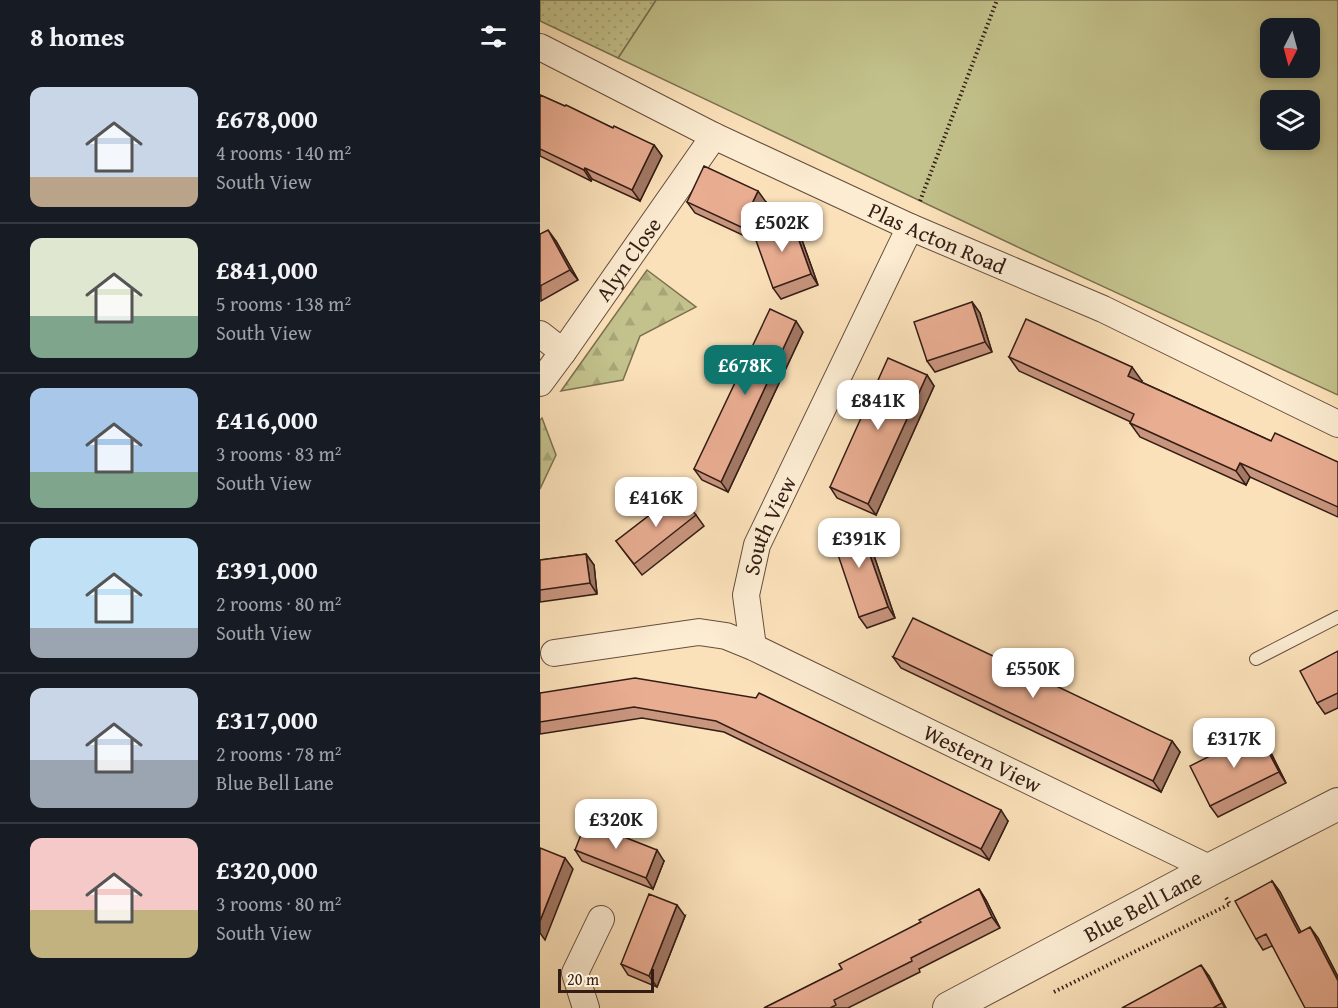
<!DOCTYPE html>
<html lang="en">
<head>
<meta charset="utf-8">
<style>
	:root { --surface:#171b24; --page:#242831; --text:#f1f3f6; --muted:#9ea1a6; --line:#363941; --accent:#0f766e }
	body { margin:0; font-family:"Gentium Book Plus",serif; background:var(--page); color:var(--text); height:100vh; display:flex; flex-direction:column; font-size:22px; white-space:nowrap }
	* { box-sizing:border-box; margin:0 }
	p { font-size:20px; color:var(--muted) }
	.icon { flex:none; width:33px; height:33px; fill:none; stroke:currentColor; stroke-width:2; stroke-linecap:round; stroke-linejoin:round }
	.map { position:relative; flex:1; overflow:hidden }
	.panel { display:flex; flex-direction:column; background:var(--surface); width:540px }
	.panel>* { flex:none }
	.needle { width:39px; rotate:186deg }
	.controls { position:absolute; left:720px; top:18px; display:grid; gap:12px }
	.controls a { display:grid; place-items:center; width:60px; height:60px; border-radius:12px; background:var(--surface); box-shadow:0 3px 9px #0003; font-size:30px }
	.scale { position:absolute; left:18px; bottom:15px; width:96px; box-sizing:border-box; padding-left:6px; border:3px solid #341d15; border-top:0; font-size:16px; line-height:21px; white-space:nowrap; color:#341d15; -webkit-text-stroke:4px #fcecd2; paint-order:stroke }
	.price { position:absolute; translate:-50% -51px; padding:0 14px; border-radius:12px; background:#fff; color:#222; font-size:20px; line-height:39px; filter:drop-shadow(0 2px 3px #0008) }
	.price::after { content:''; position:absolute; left:50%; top:36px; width:18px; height:14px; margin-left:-9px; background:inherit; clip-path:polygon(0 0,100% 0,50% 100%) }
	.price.selected { background:var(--accent); color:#fff }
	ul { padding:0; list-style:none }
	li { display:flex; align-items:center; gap:18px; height:150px; padding:0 30px }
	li+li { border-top:2px solid var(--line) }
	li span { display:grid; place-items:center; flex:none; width:168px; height:120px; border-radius:12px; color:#555 }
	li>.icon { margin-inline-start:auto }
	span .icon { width:72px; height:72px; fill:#fffc; stroke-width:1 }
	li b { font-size:26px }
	h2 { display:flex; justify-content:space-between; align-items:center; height:72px; padding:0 30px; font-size:26px }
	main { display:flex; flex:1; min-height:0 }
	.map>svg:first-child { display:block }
	.grass { fill:#c3c28c; stroke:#7c7050; stroke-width:1.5; fill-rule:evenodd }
	.forest { fill:url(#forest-firs); stroke:#7c7050; stroke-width:1.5 }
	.park { fill:url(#park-dots); stroke:#7c7050; stroke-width:1.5 }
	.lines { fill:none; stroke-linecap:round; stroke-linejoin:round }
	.service-casing { stroke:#664e3e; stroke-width:14 }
	.minor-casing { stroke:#664e3e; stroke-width:28 }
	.tertiary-casing { stroke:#664e3e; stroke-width:34 }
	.path { stroke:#341d15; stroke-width:4; stroke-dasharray:1.5 3; stroke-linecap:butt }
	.service { stroke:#fcecd2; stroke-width:12 }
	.minor { stroke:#fcecd2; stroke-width:26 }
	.tertiary { stroke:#fcecd2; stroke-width:32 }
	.wall { fill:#c8957e; stroke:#341d15; stroke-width:1.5 }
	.shaded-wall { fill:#a37966; stroke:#341d15; stroke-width:1.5 }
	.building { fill:#e9ad92; stroke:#341d15; stroke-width:1.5 }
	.labels { text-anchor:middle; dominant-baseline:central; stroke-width:5; stroke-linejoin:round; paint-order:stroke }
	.street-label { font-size:22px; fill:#341d15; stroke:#fcecd2 }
</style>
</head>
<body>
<main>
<section class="panel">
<h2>8 homes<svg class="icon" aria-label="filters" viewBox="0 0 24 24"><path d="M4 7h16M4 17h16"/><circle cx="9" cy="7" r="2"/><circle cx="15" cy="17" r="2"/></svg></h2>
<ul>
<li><span style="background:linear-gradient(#c9d6e8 75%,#b9a48a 0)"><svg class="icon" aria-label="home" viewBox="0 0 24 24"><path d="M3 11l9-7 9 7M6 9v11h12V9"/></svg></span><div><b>£678,000</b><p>4 rooms · 140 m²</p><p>South View</p></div></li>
<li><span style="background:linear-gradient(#dfe7d0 65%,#7fa58c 0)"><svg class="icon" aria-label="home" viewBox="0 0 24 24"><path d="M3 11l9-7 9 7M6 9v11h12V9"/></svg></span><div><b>£841,000</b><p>5 rooms · 138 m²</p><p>South View</p></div></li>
<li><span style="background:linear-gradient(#a9c7e8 70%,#7fa58c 0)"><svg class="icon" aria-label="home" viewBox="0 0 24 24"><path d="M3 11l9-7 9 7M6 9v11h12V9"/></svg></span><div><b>£416,000</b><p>3 rooms · 83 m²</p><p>South View</p></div></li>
<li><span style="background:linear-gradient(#bfe0f5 75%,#9aa5b1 0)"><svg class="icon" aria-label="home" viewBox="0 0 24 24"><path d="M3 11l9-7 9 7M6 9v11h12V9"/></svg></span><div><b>£391,000</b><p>2 rooms · 80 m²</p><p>South View</p></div></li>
<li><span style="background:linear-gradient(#c9d6e8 60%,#9aa5b1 0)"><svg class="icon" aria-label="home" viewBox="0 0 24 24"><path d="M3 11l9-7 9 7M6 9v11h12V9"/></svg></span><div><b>£317,000</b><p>2 rooms · 78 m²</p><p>Blue Bell Lane</p></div></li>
<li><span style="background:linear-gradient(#f6c9c9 60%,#c2b280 0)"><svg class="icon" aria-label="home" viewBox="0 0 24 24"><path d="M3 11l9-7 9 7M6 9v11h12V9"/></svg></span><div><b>£320,000</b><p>3 rooms · 80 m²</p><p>South View</p></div></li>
</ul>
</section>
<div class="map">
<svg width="798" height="1008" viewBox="0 0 798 1008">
	<defs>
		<pattern id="forest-firs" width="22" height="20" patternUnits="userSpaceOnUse" patternTransform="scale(1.5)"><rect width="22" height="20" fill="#c3c28c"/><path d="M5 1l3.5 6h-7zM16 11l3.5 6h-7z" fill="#a8a678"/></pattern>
		<pattern id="park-dots" width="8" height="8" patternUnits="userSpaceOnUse" patternTransform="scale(1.5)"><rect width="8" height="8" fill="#c3c28c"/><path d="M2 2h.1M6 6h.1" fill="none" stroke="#a8a678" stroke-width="1.8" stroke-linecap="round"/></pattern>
	</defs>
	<rect width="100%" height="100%" fill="#fbe1ba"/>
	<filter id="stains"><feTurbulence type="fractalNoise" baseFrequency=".00333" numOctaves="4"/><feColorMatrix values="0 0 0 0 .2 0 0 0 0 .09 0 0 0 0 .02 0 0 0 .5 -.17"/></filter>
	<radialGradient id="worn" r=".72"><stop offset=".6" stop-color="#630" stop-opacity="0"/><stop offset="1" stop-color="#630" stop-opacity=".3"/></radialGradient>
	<!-- grass -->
	<path class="grass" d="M116,0H798V395L484,250L78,58ZM730,28H770V68H730ZM730,100H770V140H730Z"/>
	<!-- forest -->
	<path class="forest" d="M107,270L156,307L100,336L83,380L21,391Z
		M2,418L16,455L0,489V420Z"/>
	<!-- park -->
	<path class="park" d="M0,0H116L78,58L0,21Z"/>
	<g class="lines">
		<defs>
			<path id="service" d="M716,659L798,617"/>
			<g id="minor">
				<path id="s1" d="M0,47L174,136L370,227L563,309L798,424"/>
				<path d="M0,334L23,352"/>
				<path id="s2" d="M0,383L23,352L174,136"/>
				<path id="s3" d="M213,647L206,595L217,545L370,227"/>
				<path id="s4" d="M14,653L159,632L186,636L213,647L671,869"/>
				<path d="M46,1008L35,973L61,919"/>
			</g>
			<g id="tertiary">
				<path id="s5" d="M409,1008L671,869L798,804"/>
			</g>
		</defs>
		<!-- service casing -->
		<use href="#service" class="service-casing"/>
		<!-- minor casing -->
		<use href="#minor" class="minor-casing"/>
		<!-- tertiary casing -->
		<use href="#tertiary" class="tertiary-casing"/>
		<!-- path -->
		<path class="path" d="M380,201L457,0
			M514,992L690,904L685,896"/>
		<!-- service -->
		<use href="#service" class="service"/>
		<!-- minor -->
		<use href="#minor" class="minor"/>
		<!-- tertiary -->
		<use href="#tertiary" class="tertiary"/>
	</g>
	<!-- wall -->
	<path class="wall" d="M0,95L73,128L114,145L122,156L100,201L52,179L51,181L0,156Z
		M147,202H226L209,238L155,213Z
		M258,229L278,285L241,299L233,288Z
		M0,234L16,241L38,280L1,301Z
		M432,302L440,313L452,352L395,372L387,361Z
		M263,332L188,492L162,480L154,469Z
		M469,357L602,381L601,382L731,441L798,462V517L710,477L706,485L600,437L590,423L591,422L479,371Z
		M387,375L394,386L336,515L297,498L290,487Z
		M156,515L164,526L102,575L76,541Z
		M326,532L355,618L327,628L319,617Z
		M46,554L54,565L57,594L0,602V560Z
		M798,651V708L785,714L777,703Z
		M353,657L632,741L640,752L621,792L361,668Z
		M0,693L216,698L468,821L449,860L184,732L102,718L0,734Z
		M726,743L746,783L678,817L670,806Z
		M35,850L124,861L113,889L42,861Z
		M732,881L740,892L761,932L778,938L798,977V1008L732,946L723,950L716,939Z
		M439,889L446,900L460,928L379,969L380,972L308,1008H224L302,969L381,922Z
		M145,916L117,987L88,975L81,964Z
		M669,976L686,1008H582Z"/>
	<!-- shaded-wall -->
	<path class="shaded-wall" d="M114,145L122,156L100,201L92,190Z
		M45,168L52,179L51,181L44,170Z
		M218,191L226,202L209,238L201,227Z
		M251,218L258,229L278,285L271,274Z
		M8,230L16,241L38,280L30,270Z
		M432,302L440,313L452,352L445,342Z
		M256,321L263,332L188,492L181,482Z
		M592,367L602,381L598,390L588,376Z
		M387,375L394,386L336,515L328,504Z
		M700,463L710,477L706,485L696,471Z
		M318,521L326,532L355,618L348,607Z
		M46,554L54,565L57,594L50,583Z
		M718,732L726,743L746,783L739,772Z
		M632,741L640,752L621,792L613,781Z
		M461,810L468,821L449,860L441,849Z
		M117,850L124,861L113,889L106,878Z
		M25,858L33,869L5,940L0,933V921Z
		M732,881L740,892L767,944L759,933Z
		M439,889L446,900L460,928L452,917Z
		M137,905L145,916L117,987L109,976Z
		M770,927L778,938L798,977V981Z
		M661,965L669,976L686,1008H685L682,1003Z"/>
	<!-- building -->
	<path class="building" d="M0,95L25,106L26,105L73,128L74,126L114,145L92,190L45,168L44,170L0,149Z
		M164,166L218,191L201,227L147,202Z
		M251,218L271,274L233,288L213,232Z
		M8,230L30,270L0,286V234Z
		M432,302L445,342L387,361L374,322Z
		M230,309L256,321L181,482L154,469Z
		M486,319L592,367L588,376L731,441L735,433L798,462V507L700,463L696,471L590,423L594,414L469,357Z
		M348,358L387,375L328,504L290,487Z
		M138,493L156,515L94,564L76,541Z
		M318,521L348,607L319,617L290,531Z
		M46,554L50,583L0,590V560Z
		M373,618L632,741L613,781L353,657Z
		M798,651V693L777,703L760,671Z
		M95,678L216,698L219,693L461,810L441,849L176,721L94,707L0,722V693Z
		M718,732L739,772L670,806L650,766Z
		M46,822L117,850L106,878L35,850Z
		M0,848L25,858L0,921Z
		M732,881L759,933L770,927L798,981V1008H765L726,934L716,939L695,901Z
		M439,889L452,917L371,958L372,961L294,1000L296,1005L290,1008H224L302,969L299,964L381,922L379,920Z
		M109,894L137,905L109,976L81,964Z
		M661,965L682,1003L673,1008H582Z"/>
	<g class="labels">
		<!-- street labels -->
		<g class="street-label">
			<text stroke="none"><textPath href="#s1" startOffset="441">Plas Acton Road</textPath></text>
			<text stroke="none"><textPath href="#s2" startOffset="152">Alyn Close</textPath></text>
			<text stroke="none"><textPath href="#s3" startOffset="126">South View</textPath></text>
			<text stroke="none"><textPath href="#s4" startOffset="458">Western View</textPath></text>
			<text stroke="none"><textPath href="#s5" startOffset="219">Blue Bell Lane</textPath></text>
		</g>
	</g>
	<rect width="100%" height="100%" filter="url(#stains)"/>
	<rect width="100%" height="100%" fill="url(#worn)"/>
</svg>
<div class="controls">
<a><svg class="needle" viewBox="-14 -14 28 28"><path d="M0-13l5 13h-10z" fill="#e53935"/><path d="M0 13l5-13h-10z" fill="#9ea1a6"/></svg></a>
<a><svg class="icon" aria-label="layers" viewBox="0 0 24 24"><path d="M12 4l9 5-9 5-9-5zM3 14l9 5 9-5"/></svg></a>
</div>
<div class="scale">20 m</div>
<b class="price" style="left:242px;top:253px">£502K</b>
<b class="price selected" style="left:205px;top:396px">£678K</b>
<b class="price" style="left:338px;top:431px">£841K</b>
<b class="price" style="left:116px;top:528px">£416K</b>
<b class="price" style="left:319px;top:569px">£391K</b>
<b class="price" style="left:493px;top:699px">£550K</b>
<b class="price" style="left:694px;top:769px">£317K</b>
<b class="price" style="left:76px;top:850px">£320K</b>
</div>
</main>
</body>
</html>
